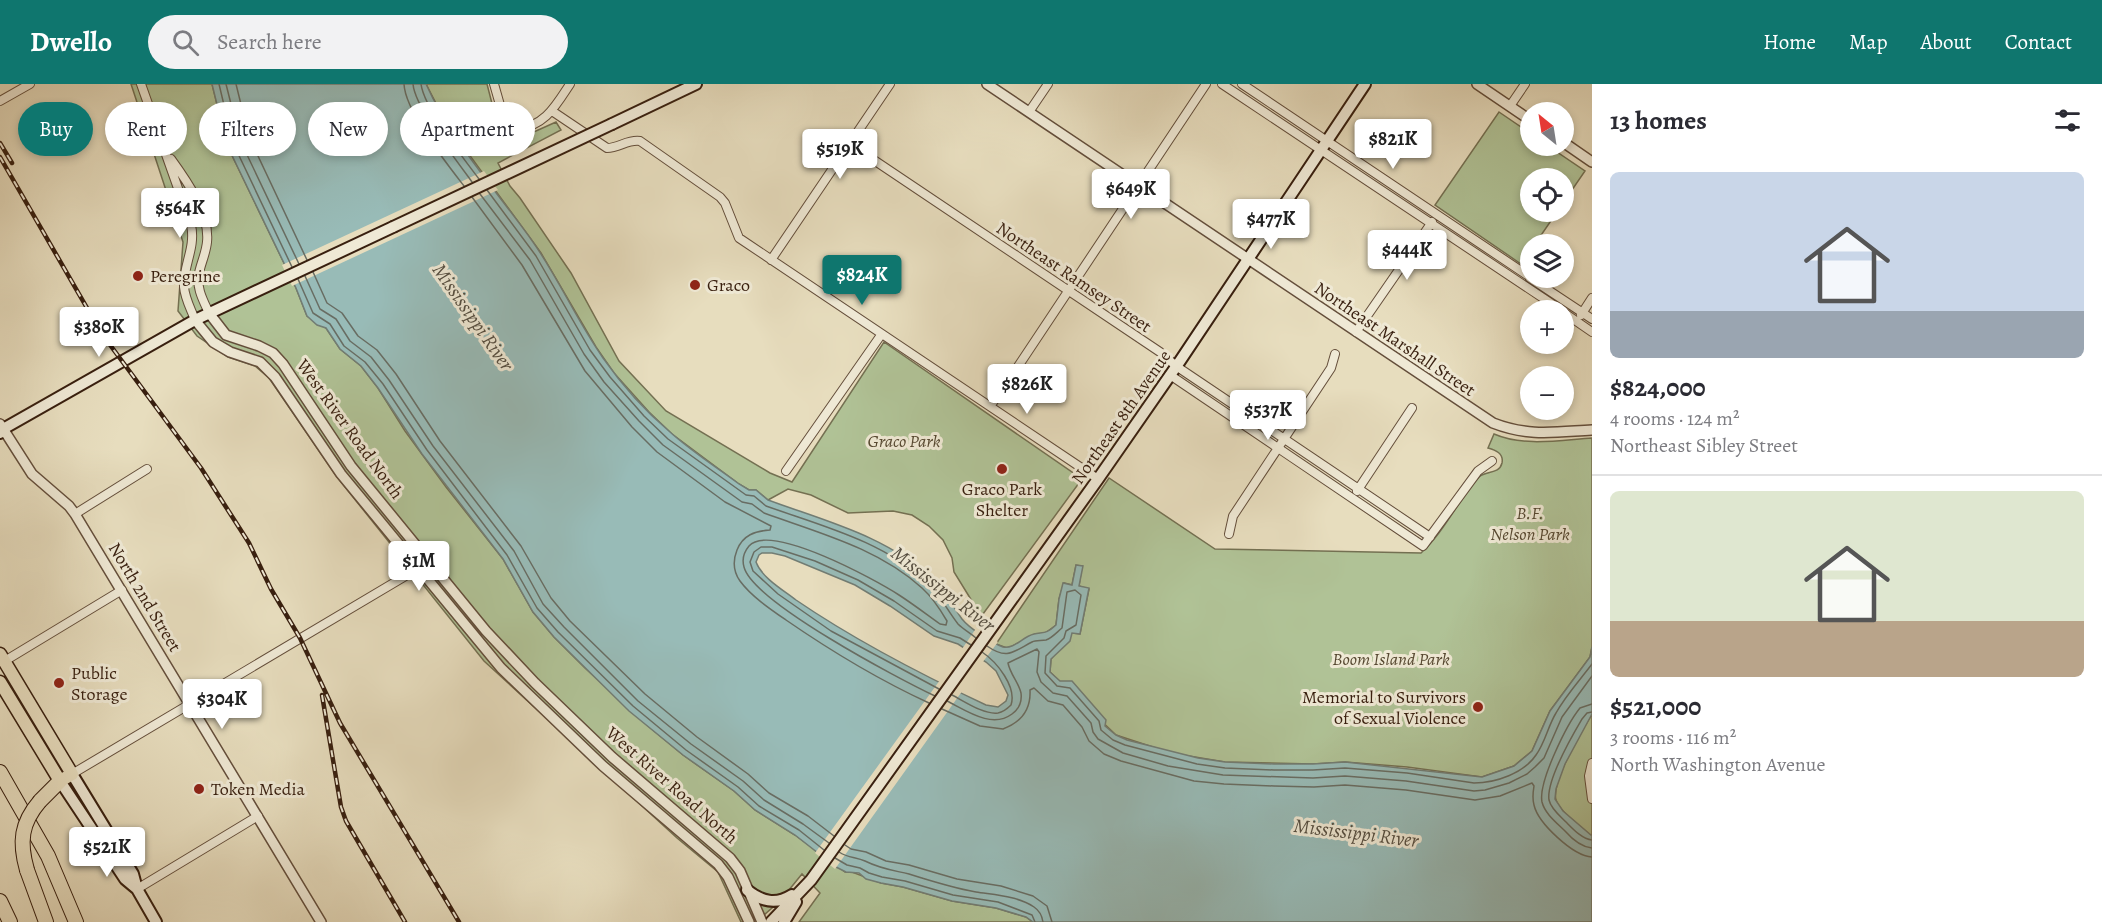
<!DOCTYPE html>
<html lang="en">
<head>
<meta charset="utf-8">
<style>
	:root { --surface:#fff; --page:#f2f2f3; --text:#2b2b33; --muted:#7c7c81; --line:#e1e1e2; --accent:#0f766e }
	body { margin:0; font-family:Alegreya,serif; background:var(--page); color:var(--text); height:100vh; display:flex; flex-direction:column; font-size:22px; white-space:nowrap }
	* { box-sizing:border-box; margin:0 }
	p { font-size:20px; color:var(--muted) }
	.icon { flex:none; width:33px; height:33px; fill:none; stroke:currentColor; stroke-width:2; stroke-linecap:round; stroke-linejoin:round }
	.map { position:relative; flex:1; overflow:hidden }
	.details { display:flex; flex-direction:column; background:var(--surface); width:510px }
	.details>* { flex:none }
	.guide { position:absolute; left:18px; top:18px; width:570px; height:54px; display:flex; gap:12px }
	.needle { width:39px; rotate:330deg }
	.controls { position:absolute; left:1520px; top:18px; display:grid; gap:12px }
	.controls a { display:grid; place-items:center; width:54px; height:54px; border-radius:50%; background:var(--surface); box-shadow:0 3px 9px #0003; font-size:30px }
	.price { position:absolute; translate:-50% -51px; padding:0 14px; border-radius:6px; background:#fff; color:#222; font-size:20px; line-height:39px; filter:drop-shadow(0 2px 3px #0008) }
	.price::after { content:''; position:absolute; left:50%; top:36px; width:18px; height:14px; margin-left:-9px; background:inherit; clip-path:polygon(0 0,100% 0,50% 100%) }
	.price.active { background:var(--accent); color:#fff }
	ul { padding:0; list-style:none }
	li { display:grid; align-content:center; gap:12px; height:318px; padding:0 18px }
	li+li { border-top:2px solid var(--line) }
	li span { display:grid; place-items:center; height:186px; border-radius:9px; color:#555 }
	li>.icon { margin-inline-start:auto }
	span .icon { width:108px; height:108px; fill:#fffc; stroke-width:1 }
	li b { font-size:26px }
	h2 { display:flex; justify-content:space-between; align-items:center; height:72px; padding:0 18px; font-size:26px }
	.pill { padding:0 21px; border-radius:27px; background:var(--surface); box-shadow:0 3px 9px #0003; font-size:21px; line-height:54px }
	.pill.active { background:var(--accent); color:#fff }
	header { display:flex; align-items:center; gap:36px; box-sizing:border-box; height:84px; padding:0 30px; background:var(--accent); color:#fff }
	header strong { font-size:28px }
	nav { display:flex; gap:33px; margin-inline-start:auto; font-size:21px }
	.search { width:420px; height:54px; background:var(--page); display:flex; align-items:center; gap:15px; box-sizing:border-box; padding:0 21px; border-radius:33px; color:var(--muted); font-size:22px }
	main { display:flex; flex:1; min-height:0 }
	.map>svg:first-child { display:block }
	.green { fill:#b0c296; stroke:#747052; stroke-width:1.5 }
	.water { fill:#98bbb7; stroke:#727d74; stroke-width:1.5; fill-rule:evenodd }
	.pier { fill:#e7ddbe }
	.lines { fill:none; stroke-linecap:round; stroke-linejoin:round }
	.shore { stroke:#686d63; stroke-width:1.5 }
	.minor-casing { stroke:#644e3b; stroke-width:10 }
	.tertiary-casing { stroke:#644e3b; stroke-width:12 }
	.secondary-casing { stroke:#381f0f; stroke-width:14 }
	.primary-casing { stroke:#381f0f; stroke-width:15 }
	.motorway-casing { stroke:#381f0f; stroke-width:16 }
	.minor { stroke:#efe9d5; stroke-width:8 }
	.tertiary { stroke:#efe9d5; stroke-width:9 }
	.secondary { stroke:#efe9d5; stroke-width:10 }
	.primary { stroke:#e7ddbe; stroke-width:12 }
	.motorway { stroke:#e7ddbe; stroke-width:14 }
	.rail-casing { stroke:#381f0f; stroke-width:4.5 }
	.rail { stroke:#efe9d5; stroke-width:2; stroke-dasharray:7; stroke-linecap:butt }
	.secondary-bridge-casing { stroke:#381f0f; stroke-width:14; stroke-linecap:butt }
	.motorway-bridge-casing { stroke:#381f0f; stroke-width:16; stroke-linecap:butt }
	.secondary-bridge { stroke:#efe9d5; stroke-width:10 }
	.motorway-bridge { stroke:#e7ddbe; stroke-width:14 }
	.poi-dot { fill:#8f2418; stroke:#efe9d5; stroke-width:2 }
	.labels { text-anchor:middle; dominant-baseline:central; stroke-width:6; stroke-linejoin:round; paint-order:stroke }
	.poi-label { font-size:18px; fill:#381f0f; stroke:#efe9d5; text-anchor:start }
	.street-label { font-size:18px; fill:#381f0f; stroke:#efe9d5 }
	.park-label { font-size:18px; font-style:italic; fill:#564831; stroke:#efe9d5 }
	.water-label { font-size:20px; font-style:italic; fill:#554e41; stroke:#efe9d5 }
</style>
</head>
<body>
<header>
<strong>Dwello</strong>
<div class="search"><svg class="icon" aria-label="search" viewBox="0 0 24 24"><circle cx="10" cy="10" r="6"/><path d="M15 15l6 6"/></svg>Search here</div>
<nav><a>Home</a><a>Map</a><a>About</a><a>Contact</a></nav>
</header>
<main>
<div class="map">
<svg width="1592" height="838" viewBox="0 0 1592 838">
	<rect width="100%" height="100%" fill="#e7ddbe"/>
	<filter id="stains"><feTurbulence type="fractalNoise" baseFrequency=".00333" numOctaves="4"/><feColorMatrix values="0 0 0 0 .2 0 0 0 0 .09 0 0 0 0 .02 0 0 0 .5 -.17"/></filter>
	<radialGradient id="worn" r=".72"><stop offset=".6" stop-color="#630" stop-opacity="0"/><stop offset="1" stop-color="#630" stop-opacity=".3"/></radialGradient>
	<!-- green -->
	<path class="green" d="M131,0H212L227,61L296,204L307,232L326,244L340,265L361,282L378,304L405,347L446,403L503,475L533,528L554,553L585,584L648,642L683,671L734,707L755,726L795,751L845,788H852L881,799L903,803L952,817L996,824L1026,833L1033,838H799L820,809L802,790L780,817L756,838H741L718,788L677,754L484,577L337,393L269,294L255,282L228,273L197,252L178,227L183,158Z
		M426,0H487L498,43L508,54L536,47L556,38L561,46L498,79L510,102L520,114L571,189L619,277L666,327L770,389L792,398L884,258L1082,395L980,534L970,530L974,527L975,522L954,488L952,474L943,456L929,442L912,431L893,427L848,429L811,411L788,405L768,416L756,406H749L739,400L672,350L649,328L614,289L596,263L541,169L460,58L441,29Z
		M1499,28L1530,49V62H1548L1585,87L1563,119V94H1530V128H1557L1535,160H1530V167L1521,180L1435,121Z
		M1494,350C1524,363 1561,356 1592,354V563L1590,573L1550,627L1532,667L1514,682L1482,693L1407,683L1345,678L1313,680L1225,678L1171,669L1116,651L1050,588L1051,575L1072,549L1080,550L1089,505L1079,502L1082,482L1076,481L1072,501L1064,499L1059,515L1056,541L1044,550H1035L1011,563L1007,564L996,560L1109,394L1215,465L1421,469C1445,447 1458,416 1479,393C1486,386 1499,391 1502,379C1504,369 1495,366 1488,364Z
		M1592,630V752C1583,745 1559,728 1556,716C1551,698 1582,646 1592,630Z"/>
	<!-- water -->
	<path class="water" d="M212,0H426C452,58 496,106 533,158C559,195 577,237 603,274C622,301 645,327 670,348C691,367 716,383 739,400L749,406H756L768,416C825,437 887,452 932,495C945,506 952,521 962,535C969,544 992,559 1003,563C1015,565 1022,553 1034,550C1045,548 1046,550 1056,541L1059,515L1063,499L1072,501L1076,481L1083,482L1079,502L1089,504L1080,550L1072,549L1070,557L1051,575L1050,588L1060,597H1072L1106,636L1105,642L1116,651L1127,656L1198,674L1225,678L1274,680H1313L1345,678L1482,693L1514,682L1532,667L1550,627L1590,573L1592,563V630L1565,680L1556,705L1555,715L1563,727L1592,752V838H1033L1026,833L996,824L952,817L903,803L881,799L866,795L859,789L846,788L836,783L795,751L755,726L734,707L683,671L629,627L554,553L533,528L503,475L422,370L378,304L361,282L340,265L326,244L317,241L307,232L296,204L227,61ZM762,469H772L785,472L855,501L890,522L934,552L958,560L986,578L996,587L1008,611L1006,617L998,623L986,621C920,590 856,557 796,516C783,506 762,494 756,478L759,471Z"/>
	<!-- pier -->
	<path class="pier" d="M484,87L498,106L292,202L282,181Z
		M977,543L998,558L982,579L962,565Z
		M940,596L963,606L835,785L815,769Z"/>
	<g class="lines">
		<!-- shore -->
		<path class="shore" d="M219,0L233,59L292,183
			M226,0L240,56L299,180
			M236,0L249,53L307,176
			M404,0C405,27 447,80 464,102
			M413,0C415,24 457,77 472,98
			M421,0C424,24 463,74 479,95
			M487,106L536,172L590,266L610,293L644,332L668,355L746,411L754,412L766,422C822,442 883,457 928,499C940,511 947,526 958,540C963,545 970,549 976,554
			M480,110L530,176L584,270L604,298L639,337L663,361L742,418L752,420L764,429C819,449 878,464 922,504C932,513 940,525 947,537L946,541L940,540C926,530 913,520 899,511C876,496 770,438 749,462C744,468 742,476 744,483C753,518 899,595 935,612
			M472,113L522,181L585,287L632,343L657,368L725,418L771,442L770,446C755,447 743,451 737,466C733,476 733,487 740,497C751,512 770,525 786,536C831,567 879,596 929,619
			M313,188L327,219L342,229L358,252L377,266L396,290L440,357L521,462L551,514L570,537L645,610L697,653L748,690L769,709L808,732L834,752
			M305,192L320,225L336,235L350,257L371,273L389,296L433,362L514,467L543,520L564,543L638,617L691,660L743,697L764,716L803,740L829,759
			M298,195L313,229L330,240L344,262L365,278L383,300L427,366L507,471L537,524L558,548L633,622L686,666L738,703L759,722L799,746L824,766
			M987,562C1007,576 1013,568 1032,558C1036,556 1041,557 1046,556C1052,554 1057,548 1062,544L1067,508L1075,506L1081,511L1076,541L1066,547L1064,554L1046,572L1045,589L1057,602L1070,604L1099,637L1101,646L1113,656L1125,661L1197,680L1225,684L1274,686H1313L1345,684L1407,689L1474,699C1496,699 1524,689 1536,671C1545,659 1548,642 1556,629C1566,611 1580,596 1592,580
			M939,605L831,547L778,510L753,487L750,478L754,468L761,463H772L815,477L858,496L894,517L937,547L960,554L971,561
			M952,611C964,617 984,631 998,629C1003,628 1008,624 1011,621C1017,603 997,578 982,568
			M947,617C967,627 992,645 1012,630C1019,625 1022,617 1021,609C1019,599 1010,590 1008,579L1037,565L1039,568L1037,588L1041,598L1053,609L1067,612L1091,639L1093,648L1098,655L1123,669L1168,682L1223,691L1313,694L1345,692L1406,697L1474,707L1485,706L1509,699L1527,690L1535,683L1544,674L1562,633L1592,592
			M1592,620L1580,624C1567,640 1538,698 1542,718C1545,730 1557,739 1565,747C1572,755 1581,763 1592,764
			M942,625L980,642L1003,645C1022,638 1031,625 1030,606L1034,604L1048,617L1063,621L1082,643L1089,657L1104,670L1121,677L1194,697L1224,700L1274,702L1314,703L1345,701L1406,706L1475,716L1500,712L1532,699L1534,702C1533,708 1532,714 1534,721C1538,739 1573,772 1592,773
			M1592,628L1587,629L1582,635C1572,652 1546,696 1549,716C1551,725 1560,732 1566,738C1573,745 1582,755 1592,756
			M845,761L851,765L866,768L886,777L909,781L957,795L1001,802L1033,812L1047,822L1052,838
			M839,768C848,774 856,773 865,777C881,785 892,786 909,790C931,797 953,804 976,808C995,811 1018,812 1034,823C1040,827 1042,831 1043,838
			M835,774L847,781L860,784L869,789L882,793L905,797L953,811L998,818L1032,831L1035,838"/>
		<defs>
			<path id="minor" d="M141,0L191,141C196,164 183,181 184,203C185,215 191,225 195,236
				M494,0L504,35L507,40L515,46C545,42 555,23 570,0
				M1222,0L1561,226
				M1242,0L1530,193
				M0,17L30,0
				M1510,22L1525,0
				M552,27L607,64C619,64 628,55 640,57L720,113L725,119L739,154L1098,395
				M1029,28L1048,0
				M850,60L1160,268L1176,282L1430,453
				M171,75C187,97 210,130 207,158C206,169 201,179 199,189C196,204 203,216 209,229
				M771,176L890,0
				M1530,194L1592,235
				M1563,228L1592,248
				M1581,231L1592,214
				M1356,248L1432,138
				M1170,291L1423,462L1478,387L1492,377
				M990,322L1001,308L1206,0
				M786,387L881,251
				M1357,407L1412,324
				M75,430L147,385
				M1229,450L1233,432L1331,284L1335,270
				M3,578L122,506
				M1592,679L1589,692L1592,715
				M72,690L429,478
				M137,805L258,732"/>
			<path id="tertiary" d="M987,0L1493,339C1529,353 1555,348 1592,346
				M1477,0L1530,36
				M1563,58L1592,78
				M209,229L226,251L259,262L273,269L283,280L351,382L486,547L535,599L612,673L730,774L740,787L762,838
				M195,236L213,258L230,268L260,278L275,293L341,390L501,584L603,682L718,780L728,793L749,838
				M0,340L32,390L69,422L75,430L321,838"/>
			<path id="secondary" d="M612,40L696,0
				M0,349L3,345L195,236L393,143
				M72,690L133,790L137,805L156,838
				M60,697L125,795L137,805
				M747,806C762,818 776,821 792,811
				M771,838L811,796L1098,395L1180,277L1365,0
				M784,838L796,818"/>
			<path id="primary" d="M0,570L72,690L60,697L0,598"/>
			<path id="motorway" d="M0,688L48,772L76,838
				M40,717L60,697
				M27,786L46,838
				M0,817L10,838"/>
		</defs>
		<!-- minor casing -->
		<use href="#minor" class="minor-casing"/>
		<!-- tertiary casing -->
		<use href="#tertiary" class="tertiary-casing"/>
		<!-- secondary casing -->
		<use href="#secondary" class="secondary-casing"/>
		<!-- primary casing -->
		<use href="#primary" class="primary-casing"/>
		<!-- motorway casing -->
		<use href="#motorway" class="motorway-casing"/>
		<!-- minor -->
		<use href="#minor" class="minor"/>
		<!-- tertiary -->
		<use href="#tertiary" class="tertiary"/>
		<!-- secondary -->
		<use href="#secondary" class="secondary"/>
		<!-- primary -->
		<use href="#primary" class="primary"/>
		<!-- motorway -->
		<use href="#motorway" class="motorway"/>
		<defs>
			<path id="rail" d="M0,59L12,79
				M0,73L102,250L201,384L249,459L271,505L300,554L340,639L459,838
				M322,611L341,723L346,737L405,838"/>
		</defs>
		<!-- rail casing -->
		<use href="#rail" class="rail-casing"/>
		<!-- rail -->
		<use href="#rail" class="rail"/>
		<defs>
			<path id="secondary-bridge" d="M393,143L612,40"/>
			<path id="motorway-bridge" d="M27,786C19,758 21,739 40,717"/>
		</defs>
		<!-- secondary-bridge casing -->
		<use href="#secondary-bridge" class="secondary-bridge-casing"/>
		<!-- motorway-bridge casing -->
		<use href="#motorway-bridge" class="motorway-bridge-casing"/>
		<!-- secondary-bridge -->
		<use href="#secondary-bridge" class="secondary-bridge"/>
		<!-- motorway-bridge -->
		<use href="#motorway-bridge" class="motorway-bridge"/>
	</g>
	<!-- markers -->
	<g class="poi-dot">
		<circle cx="138" cy="192" r="6"/>
		<circle cx="695" cy="201" r="6"/>
		<circle cx="1002" cy="385" r="6"/>
		<circle cx="59" cy="599" r="6"/>
		<circle cx="1478" cy="623" r="6"/>
		<circle cx="199" cy="705" r="6"/>
	</g>
	<g class="labels">
		<!-- poi labels -->
		<g class="poi-label">
			<text x="150" y="192">Peregrine</text>
			<text x="707" y="201">Graco</text>
			<text x="1002" y="405" text-anchor="middle">Graco Park<tspan x="1002" dy="21">Shelter</tspan></text>
			<text x="71" y="589">Public<tspan x="71" dy="21">Storage</tspan></text>
			<text x="1466" y="613" text-anchor="end">Memorial to Survivors<tspan x="1466" dy="21">of Sexual Violence</tspan></text>
			<text x="211" y="705">Token Media</text>
		</g>
		<!-- street labels -->
		<g class="street-label">
			<text transform="translate(1074 193) rotate(34)">Northeast Ramsey Street</text>
			<text transform="translate(1395 255) rotate(34)">Northeast Marshall Street</text>
			<text transform="translate(1121 333) rotate(-55)">Northeast 8th Avenue</text>
			<text transform="translate(350 345) rotate(54)">West River Road North</text>
			<text transform="translate(145 513) rotate(59)">North 2nd Street</text>
			<text transform="translate(672 701) rotate(41)">West River Road North</text>
		</g>
		<!-- park labels -->
		<g class="park-label">
			<text x="904" y="357">Graco Park</text>
			<text x="1530" y="429">B.F.<tspan x="1530" dy="21">Nelson Park</tspan></text>
			<text x="1391" y="575">Boom Island Park</text>
		</g>
		<!-- water labels -->
		<g class="water-label">
			<text transform="translate(473 233) rotate(55)">Mississippi River</text>
			<text transform="translate(943 505) rotate(38)">Mississippi River</text>
			<text transform="translate(1356 749) rotate(7)">Mississippi River</text>
		</g>
	</g>
	<rect width="100%" height="100%" filter="url(#stains)"/>
	<rect width="100%" height="100%" fill="url(#worn)"/>
</svg>
<div class="controls">
<a><svg class="needle" viewBox="-14 -14 28 28"><path d="M0-13l5 13h-10z" fill="#e53935"/><path d="M0 13l5-13h-10z" fill="#7c7c81"/></svg></a>
<a><svg class="icon" aria-label="locate" viewBox="0 0 24 24"><circle cx="12" cy="12" r="6"/><path d="M12 2v4M12 18v4M2 12h4M18 12h4"/></svg></a>
<a><svg class="icon" aria-label="layers" viewBox="0 0 24 24"><path d="M12 4l9 5-9 5-9-5zM3 14l9 5 9-5"/></svg></a>
<a>+</a>
<a>−</a>
</div>
<b class="price" style="left:1393px;top:86px">$821K</b>
<b class="price" style="left:840px;top:96px">$519K</b>
<b class="price" style="left:1131px;top:136px">$649K</b>
<b class="price" style="left:180px;top:155px">$564K</b>
<b class="price" style="left:1271px;top:166px">$477K</b>
<b class="price" style="left:1407px;top:197px">$444K</b>
<b class="price active" style="left:862px;top:222px">$824K</b>
<b class="price" style="left:99px;top:274px">$380K</b>
<b class="price" style="left:1027px;top:331px">$826K</b>
<b class="price" style="left:1268px;top:357px">$537K</b>
<b class="price" style="left:419px;top:508px">$1M</b>
<b class="price" style="left:222px;top:646px">$304K</b>
<b class="price" style="left:107px;top:794px">$521K</b>
<div class="guide">
<a class="pill active">Buy</a>
<a class="pill">Rent</a>
<a class="pill">Filters</a>
<a class="pill">New</a>
<a class="pill">Apartment</a>
</div>
</div>
<section class="details">
<h2>13 homes<svg class="icon" aria-label="filters" viewBox="0 0 24 24"><path d="M4 7h16M4 17h16"/><circle cx="9" cy="7" r="2"/><circle cx="15" cy="17" r="2"/></svg></h2>
<ul>
<li><span style="background:linear-gradient(#c9d6e8 75%,#9aa5b1 0)"><svg class="icon" aria-label="home" viewBox="0 0 24 24"><path d="M3 11l9-7 9 7M6 9v11h12V9"/></svg></span><div><b>$824,000</b><p>4 rooms · 124 m²</p><p>Northeast Sibley Street</p></div></li>
<li><span style="background:linear-gradient(#dfe7d0 70%,#b9a48a 0)"><svg class="icon" aria-label="home" viewBox="0 0 24 24"><path d="M3 11l9-7 9 7M6 9v11h12V9"/></svg></span><div><b>$521,000</b><p>3 rooms · 116 m²</p><p>North Washington Avenue</p></div></li>
</ul>
</section>
</main>
</body>
</html>
